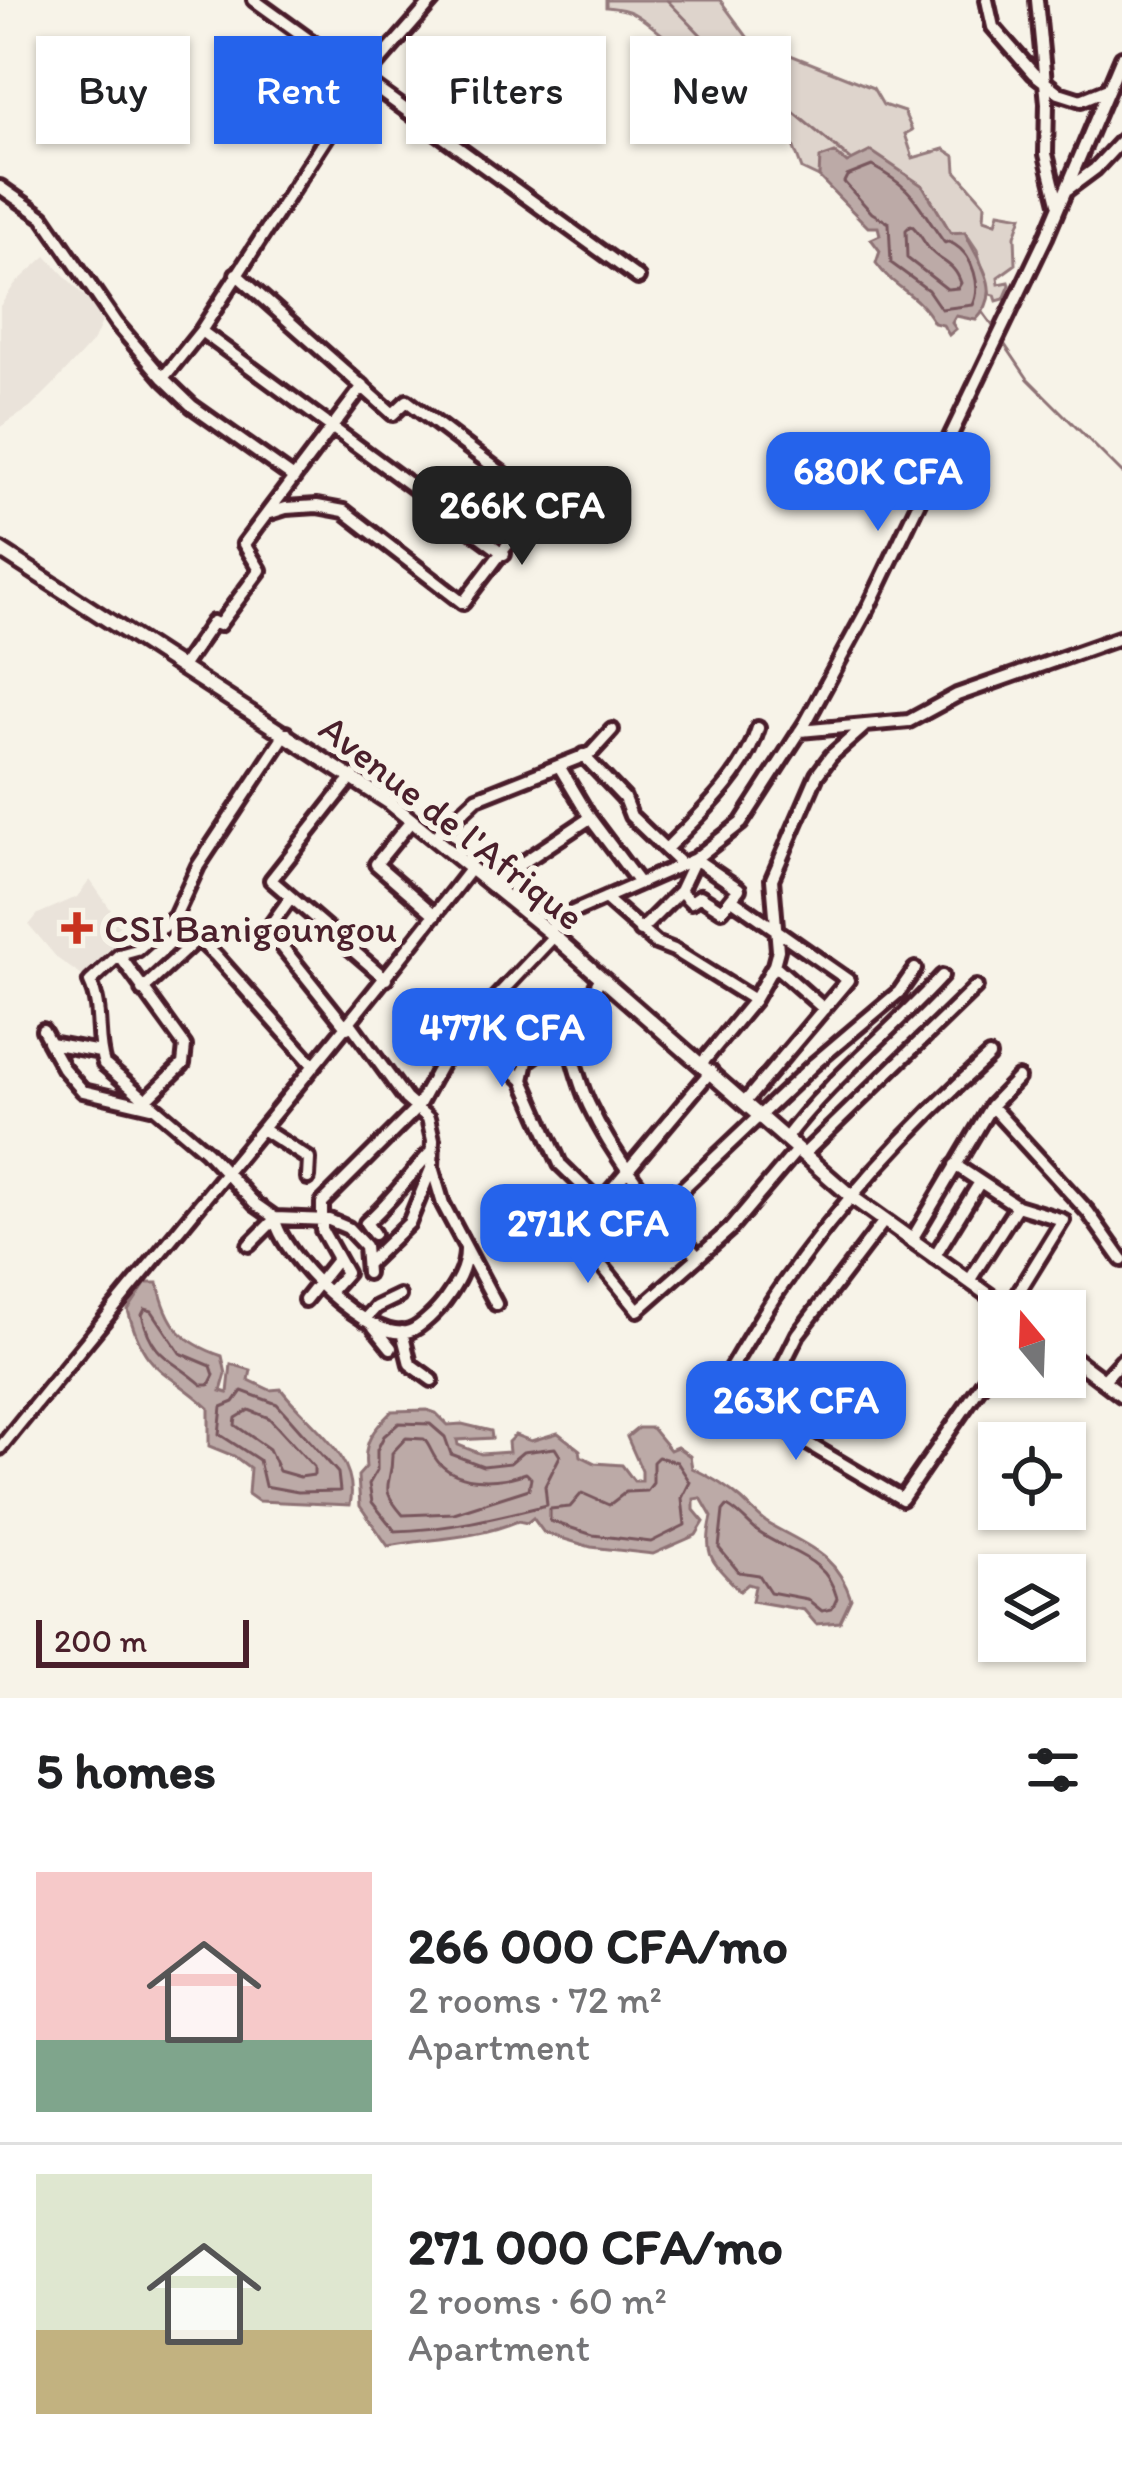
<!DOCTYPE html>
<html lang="en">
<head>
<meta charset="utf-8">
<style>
	:root { --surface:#fff; --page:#f2f2f2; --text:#202124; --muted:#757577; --line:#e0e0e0; --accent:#2563eb }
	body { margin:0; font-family:Itim,sans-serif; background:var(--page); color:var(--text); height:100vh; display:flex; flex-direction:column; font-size:45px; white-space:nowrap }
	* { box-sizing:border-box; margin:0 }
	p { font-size:39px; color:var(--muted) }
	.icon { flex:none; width:66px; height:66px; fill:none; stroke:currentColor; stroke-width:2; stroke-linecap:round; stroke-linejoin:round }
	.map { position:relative; height:1698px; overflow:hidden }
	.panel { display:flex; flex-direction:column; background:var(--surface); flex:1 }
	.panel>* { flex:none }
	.hud { position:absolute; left:36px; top:36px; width:1050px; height:108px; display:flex; gap:24px }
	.needle { width:78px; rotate:341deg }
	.buttons { position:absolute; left:978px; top:1290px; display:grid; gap:24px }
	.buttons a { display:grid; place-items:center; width:108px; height:108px; border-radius:0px; background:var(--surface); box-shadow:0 3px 9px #0004; font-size:60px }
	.scale { position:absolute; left:36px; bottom:30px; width:213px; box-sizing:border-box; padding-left:12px; border:6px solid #4a1f2b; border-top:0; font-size:33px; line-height:42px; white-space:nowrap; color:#4a1f2b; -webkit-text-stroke:9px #f7f3e8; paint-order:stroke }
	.price { position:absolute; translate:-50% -102px; padding:0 27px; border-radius:24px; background:var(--accent); color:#fff; font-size:39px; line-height:78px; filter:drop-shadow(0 3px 6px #0008) }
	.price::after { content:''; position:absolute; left:50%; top:72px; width:36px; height:27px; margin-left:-18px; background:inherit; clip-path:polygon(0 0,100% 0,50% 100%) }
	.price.current { background:#222; color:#fff }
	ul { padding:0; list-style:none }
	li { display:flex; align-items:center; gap:36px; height:300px; padding:0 36px }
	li+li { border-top:3px solid var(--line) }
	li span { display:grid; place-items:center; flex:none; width:336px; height:240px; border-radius:0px; color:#555 }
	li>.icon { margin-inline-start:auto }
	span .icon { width:144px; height:144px; fill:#fffc; stroke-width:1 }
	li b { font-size:51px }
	h2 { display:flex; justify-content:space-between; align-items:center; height:144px; padding:0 36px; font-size:51px }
	.pill { padding:0 42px; border-radius:0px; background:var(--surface); box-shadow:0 3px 9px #0004; font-size:42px; line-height:108px }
	.pill.current { background:var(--accent); color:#fff }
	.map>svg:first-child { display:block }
	.built { fill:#eae3da }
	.green { fill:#ded4cc; stroke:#947a7c; stroke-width:3 }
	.water { fill:#bcaaa7; stroke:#8e7275; stroke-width:3 }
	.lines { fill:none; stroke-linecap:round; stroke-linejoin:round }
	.shore { stroke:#78575d; stroke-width:3 }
	.stream { stroke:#8e7275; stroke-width:3 }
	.minor-casing { stroke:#4a1f2b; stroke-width:20 }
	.major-casing { stroke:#4a1f2b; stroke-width:21 }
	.minor { stroke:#f7f3e8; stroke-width:10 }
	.major { stroke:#f7f3e8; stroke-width:12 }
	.poi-dot { fill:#c8321e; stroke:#f7f3e8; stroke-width:4.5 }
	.labels { text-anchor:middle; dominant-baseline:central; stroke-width:12; stroke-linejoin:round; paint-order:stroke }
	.street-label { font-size:39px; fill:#4a1f2b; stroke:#f7f3e8 }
	.poi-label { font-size:39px; fill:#4a1f2b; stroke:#f7f3e8; text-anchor:start }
</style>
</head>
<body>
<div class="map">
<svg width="1122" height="1698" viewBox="0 0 1122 1698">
	<rect width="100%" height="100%" fill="#f7f3e8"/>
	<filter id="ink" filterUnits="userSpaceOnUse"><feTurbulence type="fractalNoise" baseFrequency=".00833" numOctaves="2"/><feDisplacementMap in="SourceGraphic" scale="24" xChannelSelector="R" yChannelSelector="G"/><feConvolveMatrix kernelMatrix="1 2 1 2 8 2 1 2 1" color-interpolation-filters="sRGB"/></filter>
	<g filter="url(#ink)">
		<!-- built -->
		<path class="built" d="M46,256L104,317L94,340L53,385L30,408L0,427V306L14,285Z
			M90,880L125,930L85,978L58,959L29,925L38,914L77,897Z"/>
		<!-- green -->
		<path class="green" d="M606,0H720L748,38L873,88L883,105L904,112L912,130L905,134L913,158L944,149L955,156L956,171L985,204L984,219L996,223L999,212L1022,216L1015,236L1016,264L998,277L999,284L1009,282L1010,285L1004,299L997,301L995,295L990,294L977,250L965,232L951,233L923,186L821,158L819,177L802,169L788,132C759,134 670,33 633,13C625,9 615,8 606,7Z"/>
		<!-- water -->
		<path class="water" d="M871,151L923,186L951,233L965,232C977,262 1006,289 976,320L956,316L952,323L956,329L949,335L943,325L934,323C916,291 895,290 876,263L880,251L871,239L880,235L878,227H868L819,177L820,158L835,153L847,163Z
			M146,1283H158C167,1326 182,1342 222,1356L226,1374L221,1391L228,1393L231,1364L251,1370L249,1380L270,1390L281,1389C308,1425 361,1455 350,1505L258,1501L248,1494L250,1468L234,1456L209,1446V1408C164,1367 145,1375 128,1310Z
			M427,1410L436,1413L448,1425L462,1424L491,1431L492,1438L457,1440L458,1445L481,1454L509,1452L508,1442L515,1435L531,1441L558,1433L580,1450L581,1456L595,1463L622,1465L634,1481H642V1471L627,1437L638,1428H652L670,1450L677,1447L690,1456L692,1468C711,1477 725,1485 741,1499C750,1507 759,1518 769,1524C807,1546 836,1553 851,1599L840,1622L816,1624L804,1610L752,1601L755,1586L748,1584L740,1591C713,1562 702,1558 712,1517L701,1498L694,1499V1510L704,1522L696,1535L653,1554L591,1547L544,1533L533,1518L527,1523L518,1521C475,1539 434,1538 388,1546L360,1506L358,1476L366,1467C363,1441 374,1429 392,1411Z"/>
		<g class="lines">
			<!-- shore -->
			<path class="shore" d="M872,166C914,189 914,199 939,235C950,251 940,236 955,245C973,256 982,287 973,305L941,309L928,290L891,263L889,223L872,213L844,182L847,176Z
				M911,225C920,232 922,241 931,251C944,264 954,263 961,283L958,288L947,289L907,258L906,230Z
				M145,1309L152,1311L180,1353L211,1366L214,1375L209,1385H202C172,1358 153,1360 142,1315Z
				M242,1391L277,1404L338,1473L340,1491L298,1492L265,1486L259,1460L219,1434L222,1407L234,1402Z
				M249,1410L269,1418L314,1467V1475L300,1477L279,1471L269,1449L235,1425L236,1418Z
				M399,1423L430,1424L445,1437L451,1454L483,1466L510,1463L523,1452L555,1448L560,1456L545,1486L547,1505C499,1517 446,1530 395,1531L372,1502L369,1484L377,1470V1450L384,1436Z
				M406,1438L424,1439C431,1447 432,1456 440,1464C461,1485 500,1482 526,1473L531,1478L529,1489L454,1513L403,1515C376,1484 393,1488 392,1453Z
				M658,1457L677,1462L690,1482L682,1498L685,1525L651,1542L593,1535L550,1521V1509L570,1507L582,1493L609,1505L626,1492L647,1491L653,1483V1462Z
				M727,1506C739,1512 747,1523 757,1531C786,1553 826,1555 837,1598L832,1609L822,1611L807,1599L770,1592L759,1575L739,1572L719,1548L723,1511Z"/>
			<!-- stream -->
			<path class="stream" d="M667,0L703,37L851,160
				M982,311L993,326
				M1005,345L1028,379L1122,473"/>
			<defs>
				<path id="minor" d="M254,0L638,278
					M987,0L993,27L1033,73L1059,93L1081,100L1108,89
					M1037,0L1047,103L1046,154L1058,203
					M0,187L43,217L116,323L163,378L192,406L294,478
					M1068,189L1095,169L1122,140
					M236,274L393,414L407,401L577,530
					M201,331L504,554
					M163,378L201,331L364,79L433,0
					M267,514L286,508L317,506L344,511L463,603L540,502
					M182,667L213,622L219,625L260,570L244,544L363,386
					M800,731L909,721L957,695L1122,637
					M286,733L198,866L175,916L137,950L119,955L90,982C103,1009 95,1038 104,1064L206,1151L255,1204L275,1218L329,1220L348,1228L365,1246L367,1273
					M583,755L624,798L631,816L681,864
					M559,766L590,818L639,883
					M353,776L271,880L386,979
					M412,820L376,864L435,915
					M435,837L477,798L591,753L612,730
					M666,849C700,814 744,776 758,728
					M491,884L590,818
					M291,897L268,929L347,1028
					M605,898L656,943L674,950L754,1000
					M732,899L848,980L745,1102
					M175,916L216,956L314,1066
					M548,931L566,915L695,859L741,823L806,722L868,608L1046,237L1122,57
					M640,931L680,891L695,859L739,889L722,910L700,896L691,902L680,891
					M119,955L185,1046L183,1064L145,1101
					M774,965L824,1009
					M142,990L196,940
					M351,1024L406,1099L428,1118L433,1140L432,1167L443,1204L496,1304
					M468,1029L523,1080
					M43,1030L50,1043L100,1052
					M566,1033C573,1057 578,1082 589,1105C616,1163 657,1209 698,1257
					M48,1041L63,1068L83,1091L151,1107
					M989,1056C912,1125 839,1204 780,1289C759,1319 741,1352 722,1383L758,1414L902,1499L999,1359
					M702,1063L754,1000L774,965L778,950L772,879L817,775L831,756L866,725
					M711,1071L575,1233L638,1310L730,1229L797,1150
					M991,1106L1088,1212L1122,1260
					M262,1129L309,1159L308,1178
					M785,1139C830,1079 891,1032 942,976
					M803,1155L976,987
					M955,1165L1017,1206L1063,1220L1008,1309
					M600,1203L560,1164L523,1080L527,1061C566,1034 580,1019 601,977
					M659,1211L814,1064L899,992L915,969
					M275,1218C279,1253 370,1345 410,1331C421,1327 438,1310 445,1300C456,1285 466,1269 466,1250
					M374,1234L366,1223C391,1202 409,1175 432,1151
					M911,1241L991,1106L1018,1078
					M249,1245L273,1221
					M934,1257L980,1182
					M368,1263L409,1223L431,1169
					M969,1281L1017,1206
					M329,1292L346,1273L322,1230V1203L417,1108L452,1044L554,936
					M305,1300L336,1261
					M364,1320L376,1307L399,1296
					M374,1327L391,1348
					M402,1332L410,1364L432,1380
					M1103,1381L1122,1360
					M758,1414L798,1334L884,1221
					M0,1448C156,1254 319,1065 471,868"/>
				<path id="major" d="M0,550L390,803L548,931L853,1198L1011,1311
					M1065,1352L1122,1395"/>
			</defs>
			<!-- minor casing -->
			<use href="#minor" class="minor-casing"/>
			<!-- major casing -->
			<use href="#major" class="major-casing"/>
			<!-- minor -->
			<use href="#minor" class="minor"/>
			<!-- major -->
			<use href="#major" class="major"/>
		</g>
	</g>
	<!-- markers -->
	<path class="poi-dot" d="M71 910h12v12h12v12h-12v12h-12v-12h-12v-12h12z"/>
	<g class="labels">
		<!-- street labels -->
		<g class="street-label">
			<text transform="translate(452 822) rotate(38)">Avenue de l'Afrique</text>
		</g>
		<!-- poi labels -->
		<g class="poi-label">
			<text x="104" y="928">CSI Banigoungou</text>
		</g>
	</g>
</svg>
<div class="buttons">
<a><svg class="needle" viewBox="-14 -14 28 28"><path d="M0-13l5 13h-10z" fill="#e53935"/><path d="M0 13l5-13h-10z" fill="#757577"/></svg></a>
<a><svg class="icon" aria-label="locate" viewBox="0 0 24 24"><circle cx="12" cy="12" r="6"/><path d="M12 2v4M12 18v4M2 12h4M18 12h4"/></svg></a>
<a><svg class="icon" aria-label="layers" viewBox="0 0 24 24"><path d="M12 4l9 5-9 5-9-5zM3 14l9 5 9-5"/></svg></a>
</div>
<div class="scale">200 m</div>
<b class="price" style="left:878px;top:534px">680K CFA</b>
<b class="price current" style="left:522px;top:568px">266K CFA</b>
<b class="price" style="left:502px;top:1090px">477K CFA</b>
<b class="price" style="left:588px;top:1286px">271K CFA</b>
<b class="price" style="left:796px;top:1463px">263K CFA</b>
<div class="hud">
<a class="pill">Buy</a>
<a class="pill current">Rent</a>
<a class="pill">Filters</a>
<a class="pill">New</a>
</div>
</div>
<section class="panel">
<h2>5 homes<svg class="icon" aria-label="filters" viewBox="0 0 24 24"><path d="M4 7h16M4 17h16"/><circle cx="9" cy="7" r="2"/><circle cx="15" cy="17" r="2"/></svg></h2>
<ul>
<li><span style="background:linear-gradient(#f6c9c9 70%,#7fa58c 0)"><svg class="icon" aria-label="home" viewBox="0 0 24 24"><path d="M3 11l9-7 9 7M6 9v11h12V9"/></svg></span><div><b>266 000 CFA/mo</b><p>2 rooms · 72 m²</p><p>Apartment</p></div></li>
<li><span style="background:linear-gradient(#dfe7d0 65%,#c2b280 0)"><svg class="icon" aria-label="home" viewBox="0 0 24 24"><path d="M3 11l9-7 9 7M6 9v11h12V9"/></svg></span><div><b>271 000 CFA/mo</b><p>2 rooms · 60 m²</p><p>Apartment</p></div></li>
</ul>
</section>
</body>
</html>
